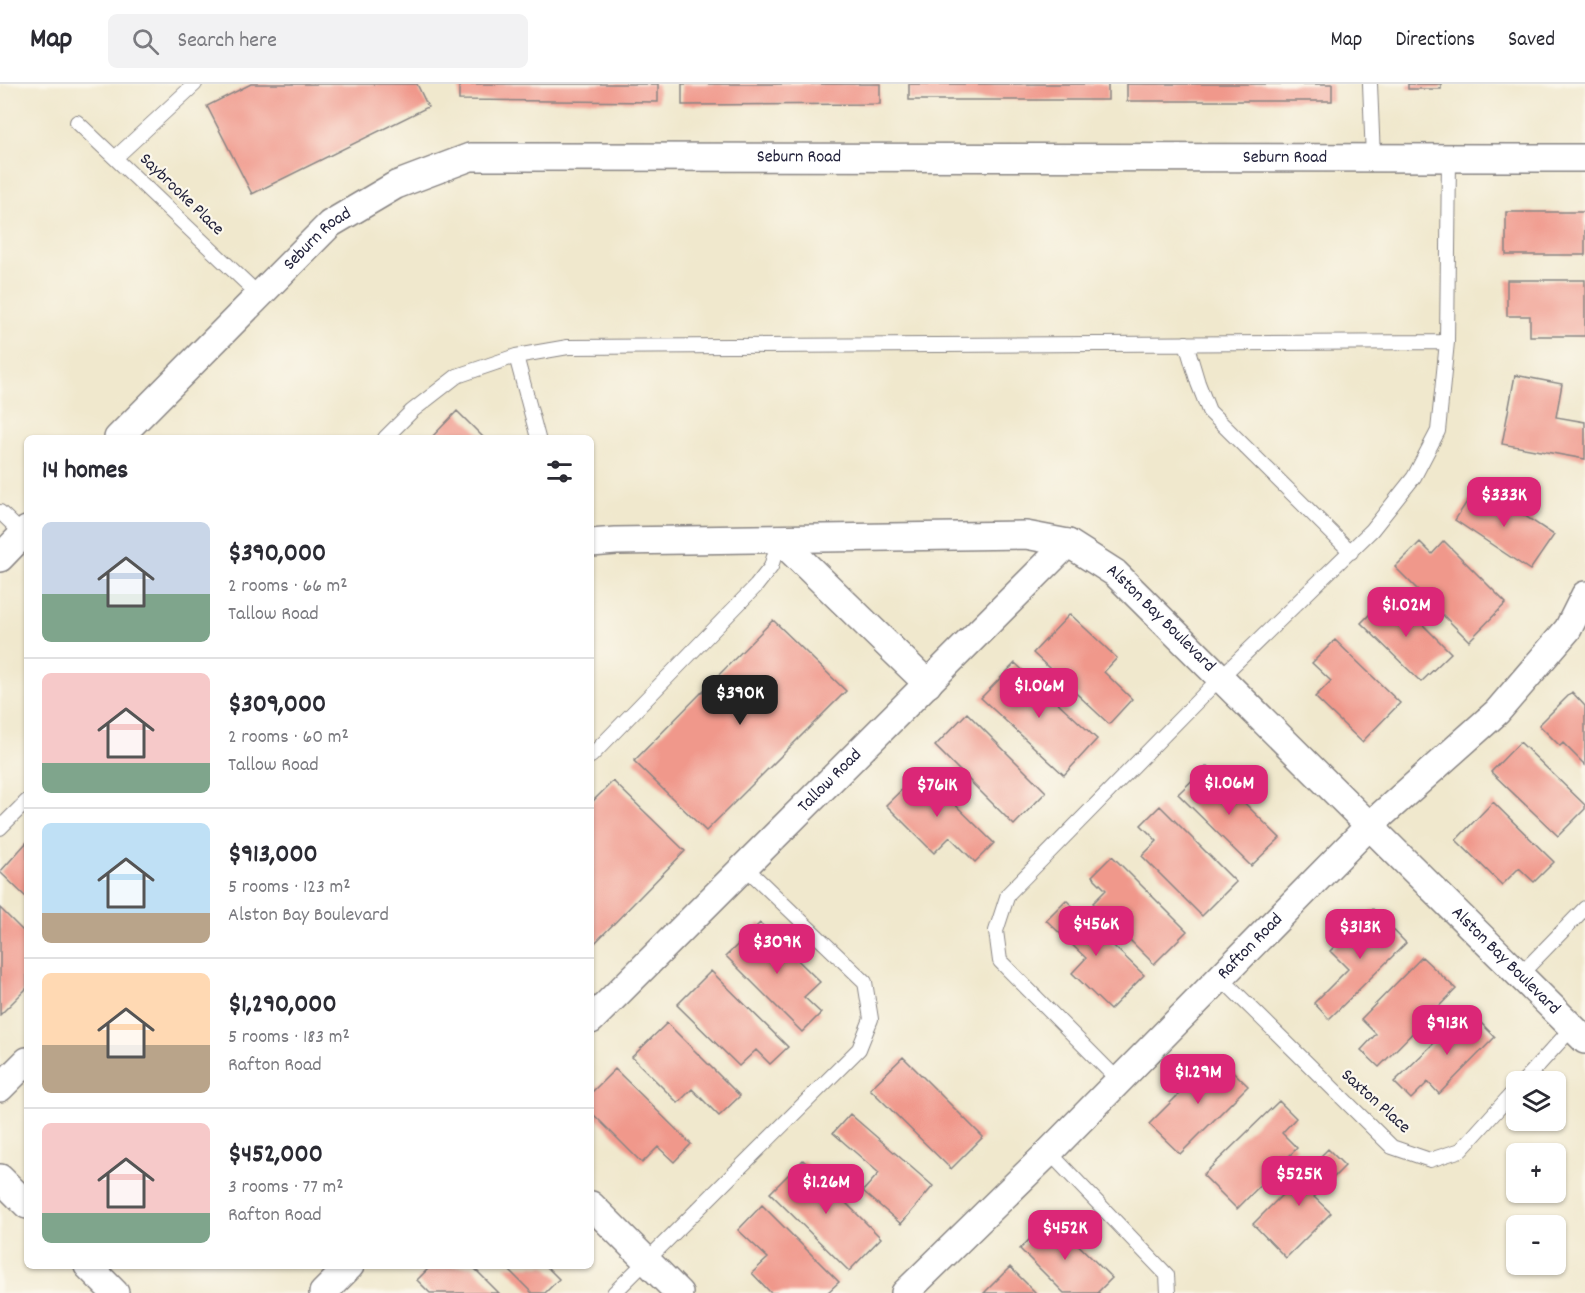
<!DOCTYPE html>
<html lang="en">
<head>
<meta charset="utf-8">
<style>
	:root { --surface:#fff; --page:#f2f2f3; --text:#2b2b33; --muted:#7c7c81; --line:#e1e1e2; --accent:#db2777 }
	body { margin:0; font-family:Dekko,sans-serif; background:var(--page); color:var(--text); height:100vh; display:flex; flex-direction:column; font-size:22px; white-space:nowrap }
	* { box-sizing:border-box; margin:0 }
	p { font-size:20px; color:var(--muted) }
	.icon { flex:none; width:33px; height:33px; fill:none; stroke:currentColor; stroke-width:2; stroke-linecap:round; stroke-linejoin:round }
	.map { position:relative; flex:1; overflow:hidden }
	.details { position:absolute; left:24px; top:351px; width:570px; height:834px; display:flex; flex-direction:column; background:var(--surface); border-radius:9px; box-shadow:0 2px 4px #0004 }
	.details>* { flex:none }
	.fabs { position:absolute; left:1506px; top:987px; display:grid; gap:12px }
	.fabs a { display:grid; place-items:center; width:60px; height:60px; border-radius:9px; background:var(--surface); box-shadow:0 2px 4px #0004; font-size:30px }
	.price { position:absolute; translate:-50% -51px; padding:0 14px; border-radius:12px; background:var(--accent); color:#fff; font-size:20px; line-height:39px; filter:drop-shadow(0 2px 3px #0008) }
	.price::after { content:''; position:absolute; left:50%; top:36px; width:18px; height:14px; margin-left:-9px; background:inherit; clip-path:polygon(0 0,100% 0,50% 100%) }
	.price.selected { background:#222; color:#fff }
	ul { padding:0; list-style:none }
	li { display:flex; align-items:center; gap:18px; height:150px; padding:0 18px }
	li+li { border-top:2px solid var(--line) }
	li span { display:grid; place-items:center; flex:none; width:168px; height:120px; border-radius:9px; color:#555 }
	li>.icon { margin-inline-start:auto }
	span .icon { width:72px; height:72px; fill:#fffc; stroke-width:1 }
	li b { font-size:26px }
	h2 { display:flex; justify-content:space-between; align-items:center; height:72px; padding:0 18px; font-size:26px }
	header { display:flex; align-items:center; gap:36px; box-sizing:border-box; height:84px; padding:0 30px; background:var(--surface); border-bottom:2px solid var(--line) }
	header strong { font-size:28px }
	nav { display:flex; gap:33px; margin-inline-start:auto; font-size:21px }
	.search { width:420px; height:54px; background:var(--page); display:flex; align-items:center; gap:15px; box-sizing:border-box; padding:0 21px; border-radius:9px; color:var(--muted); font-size:22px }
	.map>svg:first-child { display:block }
	.building { fill:#f0988b }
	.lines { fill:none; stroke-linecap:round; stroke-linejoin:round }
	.service-casing { stroke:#898584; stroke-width:16 }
	.minor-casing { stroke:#898584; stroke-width:30 }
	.service { stroke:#fff; stroke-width:14 }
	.minor { stroke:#fff; stroke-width:27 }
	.labels { text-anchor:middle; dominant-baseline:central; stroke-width:4.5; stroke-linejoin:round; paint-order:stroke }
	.street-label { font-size:18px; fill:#22223b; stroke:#fbf7ec }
</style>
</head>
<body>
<header>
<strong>Map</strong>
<div class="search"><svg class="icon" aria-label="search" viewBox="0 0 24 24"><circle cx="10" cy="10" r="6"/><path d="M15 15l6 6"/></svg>Search here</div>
<nav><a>Map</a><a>Directions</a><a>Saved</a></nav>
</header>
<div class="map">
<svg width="1585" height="1209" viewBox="0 0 1585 1209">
	<rect width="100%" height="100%" fill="#fbf7ec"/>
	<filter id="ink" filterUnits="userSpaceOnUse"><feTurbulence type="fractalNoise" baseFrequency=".0167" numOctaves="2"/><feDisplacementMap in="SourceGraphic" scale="12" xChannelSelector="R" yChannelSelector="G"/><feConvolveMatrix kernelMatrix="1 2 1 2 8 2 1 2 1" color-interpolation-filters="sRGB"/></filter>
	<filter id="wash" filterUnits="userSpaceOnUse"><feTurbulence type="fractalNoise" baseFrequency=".008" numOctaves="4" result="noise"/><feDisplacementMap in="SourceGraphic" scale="24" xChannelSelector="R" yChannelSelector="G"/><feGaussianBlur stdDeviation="1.35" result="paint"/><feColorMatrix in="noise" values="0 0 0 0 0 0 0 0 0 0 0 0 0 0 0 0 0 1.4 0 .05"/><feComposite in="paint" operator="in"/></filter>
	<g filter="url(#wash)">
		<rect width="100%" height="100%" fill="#f0e8cd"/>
		<g id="blocks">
			<!-- building -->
			<path class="building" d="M251,0H417L428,23L252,110L207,22Z
				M459,0H658V18L459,16Z
				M682,0H880V20L682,21Z
				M909,0H1108V16H909Z
				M1127,0H1332V17H1127Z
				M1408,0H1441V5H1408Z
				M1506,128H1585V171H1506Z
				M1507,196H1585V252H1530V232H1507Z
				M1515,291L1562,300L1556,333L1585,338V375L1502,360Z
				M457,327L484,354H431Z
				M1478,401L1554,451L1530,486L1455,436Z
				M1444,457L1506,519L1469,557L1395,483L1420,458L1432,470Z
				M1391,509L1451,569L1421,598L1361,539Z
				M1070,530L1117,574L1104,588L1132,615L1109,640L1033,569Z
				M773,536L846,607L706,747L634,677Z
				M1335,556L1400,619L1362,658L1315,613L1331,597L1312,579Z
				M1015,579L1097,655L1064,691L981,614Z
				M1572,608L1585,622V681L1563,659L1560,662L1539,641Z
				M967,629L1046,708L1014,741L935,662Z
				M1520,658L1585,721V725L1558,752L1491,688Z
				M1207,682L1280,754L1251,782L1178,710Z
				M921,687L994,759L975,778L950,753L934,769L886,721Z
				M613,697L685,767L591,863V719Z
				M1493,718L1554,778L1534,798L1519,784L1502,801L1456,756Z
				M1160,722L1236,798L1202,832L1142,772L1157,757L1141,741Z
				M27,758V814L0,788Z
				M1112,772L1187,847L1154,880L1093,819L1106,806L1092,792Z
				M1066,816L1144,891L1110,926L1072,889L1086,874L1046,836Z
				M0,824L27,851V904L0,931Z
				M1373,825L1406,859L1329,935L1314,919L1348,885L1330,867Z
				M760,839L820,898L804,913L821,929L802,948L726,872Z
				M1422,873L1456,905L1379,983L1361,966L1376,950L1361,935Z
				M711,887L788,963L770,980L756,966L739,982L677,921Z
				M1468,926L1495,953L1439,1010L1428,998L1411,1015L1394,998Z
				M667,939L740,1012L719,1032L692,1005L678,1019L632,973Z
				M1217,972L1248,1002L1180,1070L1149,1040Z
				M903,973L983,1053L951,1085L870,1005Z
				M615,985L691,1060L674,1078L658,1063L642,1079L591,1028V1009Z
				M1279,1017L1296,1034L1282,1049L1297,1064L1237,1125L1203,1091Z
				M850,1030L933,1102L901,1140L863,1107L879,1089L833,1049Z
				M1328,1065L1345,1082L1314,1113L1331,1129L1286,1174L1253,1140Z
				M803,1076L881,1154L849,1187L770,1109Z
				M762,1121L839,1198L827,1209H771L752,1189L768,1174L738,1146Z
				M1051,1134L1112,1194L1098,1208L1099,1209H1064L1020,1165Z
				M431,1182H472L499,1209H430L417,1196Z
				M505,1182H546L559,1195L545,1209H532Z
				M1010,1183L1036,1209H984Z"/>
		</g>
	</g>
	<g filter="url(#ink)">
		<use href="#blocks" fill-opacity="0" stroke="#898584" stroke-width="1.5"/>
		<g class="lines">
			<defs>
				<path id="service" d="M1370,0L1373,74
					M77,38L259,211
					M115,74L195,0
					M1186,259L1198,299L1209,327L1351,468
					M516,272L538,354
					M385,354L412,327L457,292L516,272L568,263L1447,258
					M0,428L23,450
					M591,672L756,502L771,483L779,455
					M0,744L27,717
					M1520,891L1585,824
					M1221,894L1392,1063L1430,1076L1461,1066L1516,1005
					M1119,997L1000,877L996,847L1008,810L1220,594L1372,446L1414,393L1438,347L1447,258L1449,74
					M1523,998L1572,944
					M1049,1068L1167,1191L1168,1209
					M614,1209L859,965L871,935L865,898L745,783"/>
				<g id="minor">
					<path id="s1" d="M118,354L330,140L396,101L470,73L1585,74"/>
					<path d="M779,455L928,600"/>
					<path id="s2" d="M591,459L616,457L1026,451L1068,459L1115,489L1585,956"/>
					<path d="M0,474L27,446"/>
					<path id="s3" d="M591,936L1068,459"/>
					<path d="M0,1004L27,977"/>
					<path d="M0,1094L27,1121"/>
					<path d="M591,1121L679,1209"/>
					<path d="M88,1182L115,1209"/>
					<path d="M323,1209L350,1182"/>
					<path id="s4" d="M905,1209L1049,1068L1369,742L1497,628L1568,545L1585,511"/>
				</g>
			</defs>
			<!-- service casing -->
			<use href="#service" class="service-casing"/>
			<!-- minor casing -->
			<use href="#minor" class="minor-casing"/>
			<!-- service -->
			<use href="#service" class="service"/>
			<!-- minor -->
			<use href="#minor" class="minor"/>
		</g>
	</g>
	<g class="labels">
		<!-- street labels -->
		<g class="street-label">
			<text stroke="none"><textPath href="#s1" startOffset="786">Seburn Road</textPath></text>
			<text stroke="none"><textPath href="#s1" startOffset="1272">Seburn Road</textPath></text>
			<text transform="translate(181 111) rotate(44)">Saybrooke Place</text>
			<text stroke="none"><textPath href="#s1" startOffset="282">Seburn Road</textPath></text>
			<text stroke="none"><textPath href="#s2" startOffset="598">Alston Bay Boulevard</textPath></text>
			<text stroke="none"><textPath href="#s3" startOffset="338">Tallow Road</textPath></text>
			<text stroke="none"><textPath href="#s4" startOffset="489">Rafton Road</textPath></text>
			<text stroke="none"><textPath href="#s2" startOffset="1084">Alston Bay Boulevard</textPath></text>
			<text transform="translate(1375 1018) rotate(42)">Saxton Place</text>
		</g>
	</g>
</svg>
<div class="fabs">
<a><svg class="icon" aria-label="layers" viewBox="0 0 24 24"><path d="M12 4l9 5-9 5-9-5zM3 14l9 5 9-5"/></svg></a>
<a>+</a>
<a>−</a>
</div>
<b class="price" style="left:1504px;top:444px">$333K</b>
<b class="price" style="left:1406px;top:554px">$1.02M</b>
<b class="price" style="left:1039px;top:635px">$1.06M</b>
<b class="price selected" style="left:740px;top:642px">$390K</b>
<b class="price" style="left:1229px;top:732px">$1.06M</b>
<b class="price" style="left:937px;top:734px">$761K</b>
<b class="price" style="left:1096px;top:873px">$456K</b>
<b class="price" style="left:1360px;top:876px">$313K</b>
<b class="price" style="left:777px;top:891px">$309K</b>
<b class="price" style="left:1447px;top:972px">$913K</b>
<b class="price" style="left:1198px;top:1021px">$1.29M</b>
<b class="price" style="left:1299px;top:1123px">$525K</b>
<b class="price" style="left:826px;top:1131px">$1.26M</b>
<b class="price" style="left:1065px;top:1177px">$452K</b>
<section class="details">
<h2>14 homes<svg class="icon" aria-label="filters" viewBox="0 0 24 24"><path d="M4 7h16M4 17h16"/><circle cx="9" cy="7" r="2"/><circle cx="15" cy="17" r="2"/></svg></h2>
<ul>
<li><span style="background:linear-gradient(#c9d6e8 60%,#7fa58c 0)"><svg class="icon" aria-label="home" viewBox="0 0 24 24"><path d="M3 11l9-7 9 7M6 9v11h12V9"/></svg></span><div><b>$390,000</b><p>2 rooms · 66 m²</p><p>Tallow Road</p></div></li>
<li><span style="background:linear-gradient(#f6c9c9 75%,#7fa58c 0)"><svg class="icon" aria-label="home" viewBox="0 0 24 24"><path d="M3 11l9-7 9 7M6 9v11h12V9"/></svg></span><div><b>$309,000</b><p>2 rooms · 60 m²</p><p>Tallow Road</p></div></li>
<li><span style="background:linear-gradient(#bfe0f5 75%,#b9a48a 0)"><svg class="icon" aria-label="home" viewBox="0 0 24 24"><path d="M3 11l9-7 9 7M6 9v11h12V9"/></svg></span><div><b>$913,000</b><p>5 rooms · 123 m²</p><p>Alston Bay Boulevard</p></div></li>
<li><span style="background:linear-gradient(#ffd9b3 60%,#b9a48a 0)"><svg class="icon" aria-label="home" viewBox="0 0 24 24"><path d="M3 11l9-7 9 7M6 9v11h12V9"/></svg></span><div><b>$1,290,000</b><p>5 rooms · 183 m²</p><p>Rafton Road</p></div></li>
<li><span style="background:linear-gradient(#f6c9c9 75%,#7fa58c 0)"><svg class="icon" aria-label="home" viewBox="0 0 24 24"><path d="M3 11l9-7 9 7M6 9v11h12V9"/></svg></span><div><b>$452,000</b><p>3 rooms · 77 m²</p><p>Rafton Road</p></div></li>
</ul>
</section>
</div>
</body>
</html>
